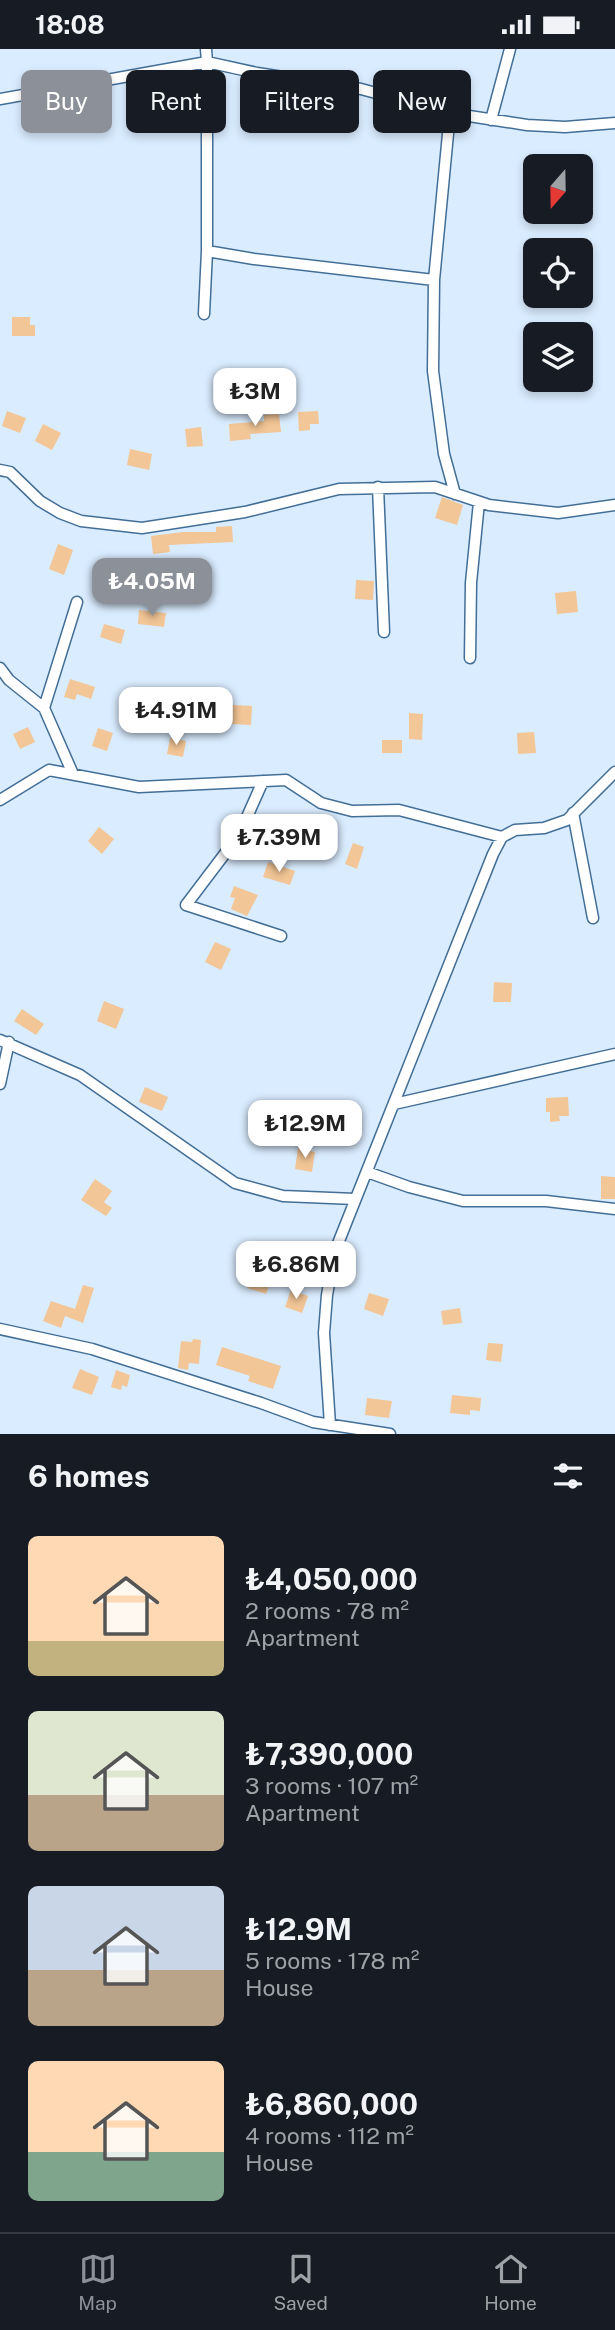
<!DOCTYPE html>
<html lang="en">
<head>
<meta charset="utf-8">
<style>
	:root { --surface:#171b24; --page:#242831; --text:#f1f3f6; --muted:#9ea1a6; --line:#363941; --accent:#8c9099 }
	body { margin:0; font-family:"Public Sans",sans-serif; background:var(--page); color:var(--text); height:100vh; display:flex; flex-direction:column; font-size:26px; white-space:nowrap }
	* { box-sizing:border-box; margin:0 }
	p { font-size:23px; color:var(--muted) }
	.icon { flex:none; width:38px; height:38px; fill:none; stroke:currentColor; stroke-width:2; stroke-linecap:round; stroke-linejoin:round }
	.map { position:relative; height:1385px; overflow:hidden }
	.panel { display:flex; flex-direction:column; background:var(--surface); flex:1 }
	.panel>* { flex:none }
	.banner { position:absolute; left:21px; top:21px; width:574px; height:63px; display:flex; gap:14px }
	.needle { width:46px; rotate:200deg }
	.controls { position:absolute; left:523px; top:105px; display:grid; gap:14px }
	.controls a { display:grid; place-items:center; width:70px; height:70px; border-radius:10px; background:var(--surface); box-shadow:0 4px 10px #0003; font-size:35px }
	.price { position:absolute; translate:-50% -60px; padding:0 16px; border-radius:14px; background:#fff; color:#222; font-size:23px; line-height:46px; filter:drop-shadow(0 2px 4px #0008) }
	.price::after { content:''; position:absolute; left:50%; top:42px; width:21px; height:16px; margin-left:-10px; background:inherit; clip-path:polygon(0 0,100% 0,50% 100%) }
	.price.on { background:var(--accent); color:#fff }
	ul { padding:0; list-style:none }
	li { display:flex; align-items:center; gap:21px; height:175px; padding:0 28px }
	li span { display:grid; place-items:center; flex:none; width:196px; height:140px; border-radius:10px; color:#555 }
	li>.icon { margin-inline-start:auto }
	span .icon { width:84px; height:84px; fill:#fffc; stroke-width:1 }
	li b { font-size:30px }
	h2 { display:flex; justify-content:space-between; align-items:center; height:84px; padding:0 28px; font-size:30px }
	.chip { padding:0 24px; border-radius:10px; background:var(--surface); box-shadow:0 4px 10px #0003; font-size:24px; line-height:63px }
	.chip.on { background:var(--accent); color:#fff }
	.status { display:flex; justify-content:space-between; align-items:center; height:49px; padding:0 35px; background:var(--surface); direction:ltr }
	.status svg { height:19px; fill:currentColor }
	.menu { display:flex; justify-content:space-around; align-items:center; height:98px; border-top:2px solid var(--line); background:var(--surface); font-size:19px; color:var(--muted) }
	.menu a { display:grid; justify-items:center; gap:4px }
	.menu .on { color:var(--accent) }
	.map>svg:first-child { display:block }
	.building { fill:#f2c696 }
	.lines { fill:none; stroke-linecap:round; stroke-linejoin:round }
	.minor-casing { stroke:#436e96; stroke-width:13 }
	.minor { stroke:#fff; stroke-width:10 }
</style>
</head>
<body>
<div class="status"><b>18:08</b><svg viewBox="0 0 49 12"><path d="M0 12V9h3v3zM5 12V6h3v6zM10 12V3h3v9zM15 12V0h3v12zM26 1h20v11H26zM47 4h2v5h-2z"/></svg></div>
<div class="map">
<svg width="615" height="1385" viewBox="0 0 615 1385">
	<rect width="100%" height="100%" fill="#daecff"/>
	<!-- building -->
	<path class="building" d="M12,268H30V276H35V287H12Z
		M7,362L26,369L20,384L2,377Z
		M318,362L319,375H310V381L299,382L298,363Z
		M279,365L281,383L250,385L251,390L230,392L229,375L264,372V366Z
		M43,375L61,384L52,401L35,392Z
		M201,378L203,397L187,398L185,380Z
		M130,400L152,405L149,421L127,416Z
		M442,448L463,456L457,476L435,469Z
		M232,477L233,493L169,496L170,503L153,505L151,487L183,483H216V478Z
		M58,495L73,501L64,526L49,520Z
		M356,531L374,532L373,551L355,550Z
		M576,542L578,563L557,565L555,544Z
		M139,561L166,564L164,578L138,575Z
		M104,575L125,581L121,595L100,588Z
		M70,630L95,638L91,650L77,645L75,651L64,648Z
		M232,656L252,657L251,676L231,675Z
		M409,664L423,665L422,691L409,690Z
		M28,678L35,693L20,700L13,685Z
		M98,679L113,684L107,702L92,697Z
		M534,683L536,704L518,705L517,684Z
		M170,689L186,692L183,708L167,705Z
		M382,691H402V704H382Z
		M99,778L114,790L102,805L88,792Z
		M353,794L364,798L357,820L345,815Z
		M268,813L295,822L290,836L263,828Z
		M234,837L258,846L247,867L231,860L235,849L230,848Z
		M215,893L231,900L221,921L205,913Z
		M494,933L512,934L511,953H493Z
		M104,952L124,960L116,980L97,972Z
		M22,960L44,975L36,986L14,972Z
		M145,1038L168,1048L162,1062L139,1053Z
		M568,1048L569,1067H559L560,1072L550,1073V1063H546V1049Z
		M298,1099L315,1103L312,1123L295,1120Z
		M601,1127L615,1128V1150H601Z
		M95,1130L112,1142L104,1153L112,1159L106,1167L81,1151Z
		M252,1225L271,1232L266,1245L247,1239Z
		M83,1236L94,1239L83,1274L65,1267L61,1279L43,1272L51,1252L75,1260Z
		M291,1241L308,1247L302,1264L285,1258Z
		M369,1244L389,1250L383,1267L364,1260Z
		M460,1259L462,1274L443,1276L441,1262Z
		M193,1290L201,1291L199,1315L189,1314L188,1321L178,1319L181,1292L192,1293Z
		M488,1294L503,1295L501,1313L486,1311Z
		M222,1298L281,1317L273,1340L248,1332L250,1327L216,1316Z
		M80,1320L99,1328L92,1346L72,1339Z
		M116,1321L130,1326L127,1338L122,1336L121,1341L111,1338Z
		M452,1346L481,1349L480,1362L470,1361V1366L450,1364Z
		M367,1349L392,1352L389,1369L365,1366Z"/>
	<g class="lines">
		<defs>
			<path id="minor" d="M206,0L207,13L257,24L361,40L450,64L434,231L433,322L444,405L455,445
				M0,50L207,13V202L204,265
				M450,64L527,76L565,78L615,74
				M491,71L510,0
				M207,202L254,210L434,231
				M0,421L10,423L40,452L60,464L81,472L142,479L245,463L339,440L435,438L489,456L558,464L615,456
				M378,438L384,583
				M470,609L471,534L479,453
				M0,619L9,631L44,659L73,725
				M44,659L77,553
				M263,732L239,786L186,856L281,887
				M0,751L49,721L139,738L286,731L321,754L352,762L399,761L502,788
				M573,764L593,869
				M0,991L80,1026L235,1134L283,1147L355,1150
				M0,1035L9,993
				M394,1055L615,1005
				M367,1123L409,1138L463,1152H546L615,1160
				M0,1280L92,1300L261,1354L313,1373L390,1385
				M330,1376L324,1284L327,1246L335,1202L493,805L502,788L515,781L544,779L567,771L615,723"/>
		</defs>
		<!-- minor casing -->
		<use href="#minor" class="minor-casing"/>
		<!-- minor -->
		<use href="#minor" class="minor"/>
	</g>
</svg>
<div class="controls">
<a><svg class="needle" viewBox="-14 -14 28 28"><path d="M0-13l5 13h-10z" fill="#e53935"/><path d="M0 13l5-13h-10z" fill="#9ea1a6"/></svg></a>
<a><svg class="icon" aria-label="locate" viewBox="0 0 24 24"><circle cx="12" cy="12" r="6"/><path d="M12 2v4M12 18v4M2 12h4M18 12h4"/></svg></a>
<a><svg class="icon" aria-label="layers" viewBox="0 0 24 24"><path d="M12 4l9 5-9 5-9-5zM3 14l9 5 9-5"/></svg></a>
</div>
<b class="price" style="left:255px;top:379px">₺3M</b>
<b class="price on" style="left:152px;top:569px">₺4.05M</b>
<b class="price" style="left:176px;top:698px">₺4.91M</b>
<b class="price" style="left:279px;top:825px">₺7.39M</b>
<b class="price" style="left:305px;top:1111px">₺12.9M</b>
<b class="price" style="left:296px;top:1252px">₺6.86M</b>
<div class="banner">
<a class="chip on">Buy</a>
<a class="chip">Rent</a>
<a class="chip">Filters</a>
<a class="chip">New</a>
</div>
</div>
<section class="panel">
<h2>6 homes<svg class="icon" aria-label="filters" viewBox="0 0 24 24"><path d="M4 7h16M4 17h16"/><circle cx="9" cy="7" r="2"/><circle cx="15" cy="17" r="2"/></svg></h2>
<ul>
<li><span style="background:linear-gradient(#ffd9b3 75%,#c2b280 0)"><svg class="icon" aria-label="home" viewBox="0 0 24 24"><path d="M3 11l9-7 9 7M6 9v11h12V9"/></svg></span><div><b>₺4,050,000</b><p>2 rooms · 78 m²</p><p>Apartment</p></div></li>
<li><span style="background:linear-gradient(#dfe7d0 60%,#b9a48a 0)"><svg class="icon" aria-label="home" viewBox="0 0 24 24"><path d="M3 11l9-7 9 7M6 9v11h12V9"/></svg></span><div><b>₺7,390,000</b><p>3 rooms · 107 m²</p><p>Apartment</p></div></li>
<li><span style="background:linear-gradient(#c9d6e8 60%,#b9a48a 0)"><svg class="icon" aria-label="home" viewBox="0 0 24 24"><path d="M3 11l9-7 9 7M6 9v11h12V9"/></svg></span><div><b>₺12.9M</b><p>5 rooms · 178 m²</p><p>House</p></div></li>
<li><span style="background:linear-gradient(#ffd9b3 65%,#7fa58c 0)"><svg class="icon" aria-label="home" viewBox="0 0 24 24"><path d="M3 11l9-7 9 7M6 9v11h12V9"/></svg></span><div><b>₺6,860,000</b><p>4 rooms · 112 m²</p><p>House</p></div></li>
</ul>
</section>
<nav class="menu">
<a class="on"><svg class="icon" aria-label="map" viewBox="0 0 24 24"><path d="M3 6l6-2 6 2 6-2v14l-6 2-6-2-6 2zM9 4v14M15 6v14"/></svg>Map</a>
<a><svg class="icon" aria-label="saved" viewBox="0 0 24 24"><path d="M7 4h10v16l-5-4-5 4z"/></svg>Saved</a>
<a><svg class="icon" aria-label="home" viewBox="0 0 24 24"><path d="M3 11l9-7 9 7M6 9v11h12V9"/></svg>Home</a>
</nav>
</body>
</html>
